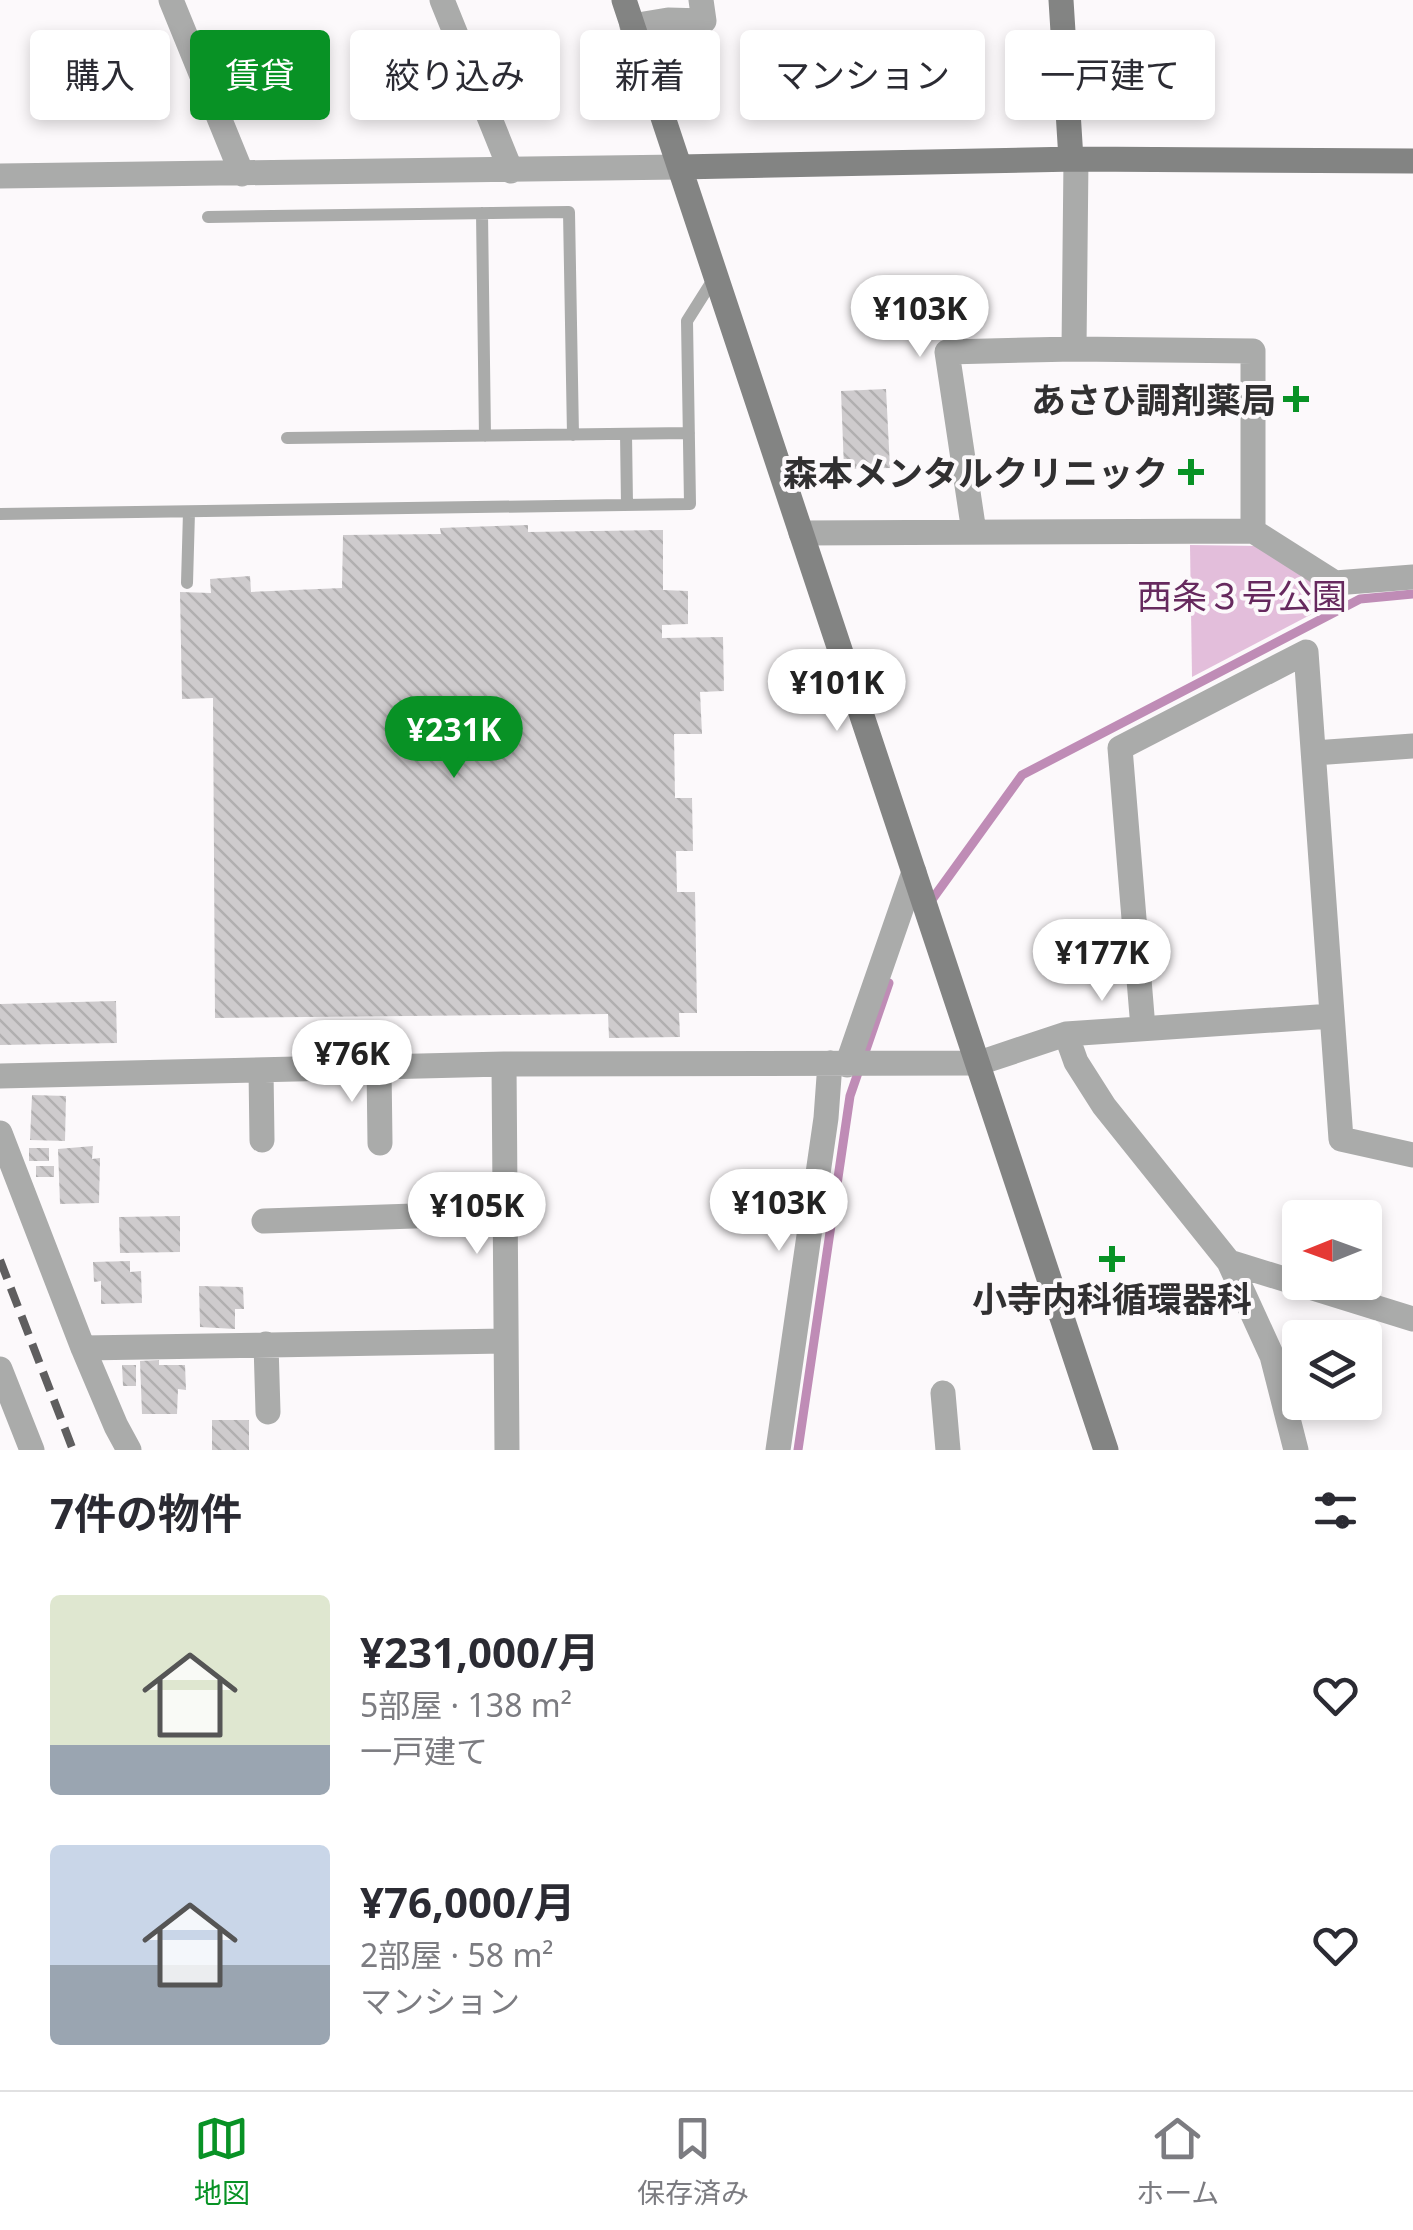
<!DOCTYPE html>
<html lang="ja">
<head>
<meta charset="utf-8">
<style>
	:root { --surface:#fff; --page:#f2f2f3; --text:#2b2b33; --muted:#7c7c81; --line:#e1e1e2; --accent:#089225 }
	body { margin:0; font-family:"Noto Sans","Noto Sans JP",sans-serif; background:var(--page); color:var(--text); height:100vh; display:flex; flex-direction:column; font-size:38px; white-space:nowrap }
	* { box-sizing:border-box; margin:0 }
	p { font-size:32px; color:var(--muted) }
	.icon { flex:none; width:55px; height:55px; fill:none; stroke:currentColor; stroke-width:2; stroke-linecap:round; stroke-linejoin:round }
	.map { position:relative; height:1450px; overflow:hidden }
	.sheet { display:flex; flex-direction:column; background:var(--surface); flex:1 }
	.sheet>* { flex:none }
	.hud { position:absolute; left:30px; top:30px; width:1355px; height:90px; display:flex; gap:20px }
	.needle { width:65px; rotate:269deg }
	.buttons { position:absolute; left:1282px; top:1200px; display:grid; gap:20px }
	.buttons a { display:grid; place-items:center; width:100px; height:100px; border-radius:10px; background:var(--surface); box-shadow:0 5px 15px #0003; font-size:50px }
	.price { position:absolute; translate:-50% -85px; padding:0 22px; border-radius:35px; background:#fff; color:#222; font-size:32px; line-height:65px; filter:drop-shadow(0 2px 5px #0008) }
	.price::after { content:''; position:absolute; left:50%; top:60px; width:30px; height:22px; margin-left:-15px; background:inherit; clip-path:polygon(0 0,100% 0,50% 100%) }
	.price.active { background:var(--accent); color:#fff }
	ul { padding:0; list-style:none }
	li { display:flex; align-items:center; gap:30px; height:250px; padding:0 50px }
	li span { display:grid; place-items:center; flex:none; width:280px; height:200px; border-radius:10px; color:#555 }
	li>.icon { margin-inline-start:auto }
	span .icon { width:120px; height:120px; fill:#fffc; stroke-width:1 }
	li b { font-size:42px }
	h2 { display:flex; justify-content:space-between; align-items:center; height:120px; padding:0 50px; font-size:42px }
	.chip { padding:0 35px; border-radius:10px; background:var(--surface); box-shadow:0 5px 15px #0003; font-size:35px; line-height:90px }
	.chip.active { background:var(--accent); color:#fff }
	.tabs { display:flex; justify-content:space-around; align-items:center; height:140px; border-top:2px solid var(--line); background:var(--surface); font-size:28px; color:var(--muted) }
	.tabs a { display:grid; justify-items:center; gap:5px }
	.tabs .active { color:var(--accent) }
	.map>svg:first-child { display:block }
	.green { fill:#e3bedb }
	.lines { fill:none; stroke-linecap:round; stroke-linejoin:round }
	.stream { stroke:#bf8cb6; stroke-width:9 }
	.building { fill:url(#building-back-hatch) }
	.lane { stroke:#aaabaa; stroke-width:12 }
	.street { stroke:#aaabaa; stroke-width:25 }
	.secondary { stroke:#838483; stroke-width:25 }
	.rail { stroke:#5f5e5f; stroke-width:8; stroke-dasharray:20 10; stroke-linecap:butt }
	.poi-dot { fill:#089225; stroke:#fcf9fb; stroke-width:4 }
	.labels { text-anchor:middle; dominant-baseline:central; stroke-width:8; stroke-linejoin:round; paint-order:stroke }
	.poi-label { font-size:35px; font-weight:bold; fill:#313031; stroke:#fcf9fb; text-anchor:end }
	.park-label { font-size:35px; fill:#66295e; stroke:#fcf9fb }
</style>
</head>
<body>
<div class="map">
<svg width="1413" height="1450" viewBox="0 0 1413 1450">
	<defs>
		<pattern id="building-back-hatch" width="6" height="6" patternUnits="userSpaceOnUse" patternTransform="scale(2.5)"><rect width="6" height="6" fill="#cecbcd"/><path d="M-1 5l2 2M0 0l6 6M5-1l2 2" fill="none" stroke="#b1afb0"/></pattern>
	</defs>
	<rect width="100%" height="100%" fill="#fcf9fb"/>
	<!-- green -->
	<path class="green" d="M1190,545L1259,546L1333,592V603L1192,677Z"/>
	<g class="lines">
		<!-- stream -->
		<path class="stream" d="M931,901L1022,775L1360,599L1413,594
			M798,1450L850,1096L889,983"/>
	</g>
	<!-- building -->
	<path class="building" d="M886,389L890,468L844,469L841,391Z
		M528,525V532L663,530V590L688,591V624L662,625V638L723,637L724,691L700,692L702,734H674L675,798H692L693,851H676L677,892H695L697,1013H679L680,1037L609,1038L608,1014L215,1018L213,698L182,699L180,592L211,593L210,579L250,576L251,592L342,588L343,535L441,534L440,528Z
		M116,1001L117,1043L0,1045V1004Z
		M32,1095L66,1096L65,1141L30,1140Z
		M93,1146L92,1159L100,1158L99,1203L60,1204L58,1149Z
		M29,1148H49V1161H29Z
		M36,1166H54V1177H36Z
		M180,1216V1252L120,1253L119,1217Z
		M130,1261V1272L141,1271L142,1303L101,1304V1281L94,1282L93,1262Z
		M199,1286L243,1287L244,1309H235V1329L200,1327Z
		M159,1360V1365H185L186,1390L178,1389L177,1414H142L140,1361Z
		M122,1365H136V1386H123Z
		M212,1420H249V1450H212Z"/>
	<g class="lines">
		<!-- lane -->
		<path class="lane" d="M482,213L485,436
			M208,217L569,212L573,435
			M626,434L627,505
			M287,438L689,433
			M0,514L690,504L687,321L716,275
			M187,583L189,512"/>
		<!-- street -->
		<path class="street" d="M171,0L242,174
			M442,0L511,171
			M632,26L668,20L704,21L701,0
			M0,176L680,167
			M1253,531L1335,583L1413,577
			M974,532L947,352L1074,349
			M801,533L1253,531V351L1074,349L1076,159
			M1314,753L1413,746
			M1143,1028L1120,748L1306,652L1341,1139L1413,1155
			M1066,1034L1076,1062L1104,1106L1229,1262L1272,1356L1296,1450
			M504,1064L507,1450
			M847,1065L914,872
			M379,1067L380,1143
			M261,1070L262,1140
			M0,1076L504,1064L979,1063L1066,1034L1332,1016
			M0,1133L83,1348L116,1426L129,1450
			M264,1221L504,1213
			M1229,1262L1413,1319
			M266,1344L268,1412
			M83,1348L505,1341
			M0,1369L32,1450
			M943,1393L948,1450
			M778,1450L826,1118L830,1063"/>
		<!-- secondary -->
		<path class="secondary" d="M624,0L1106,1450
			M1061,0L1071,159
			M680,167L1076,159L1413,161"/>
		<!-- rail -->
		<path class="rail" d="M0,1260L73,1450"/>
	</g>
	<!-- markers -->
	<g class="poi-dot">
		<path d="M1291 384h10v10h10v10h-10v10h-10v-10h-10v-10h10z"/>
		<path d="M1186 457h10v10h10v10h-10v10h-10v-10h-10v-10h10z"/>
		<path d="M1107 1244h10v10h10v10h-10v10h-10v-10h-10v-10h10z"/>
	</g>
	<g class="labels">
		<!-- poi labels -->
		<g class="poi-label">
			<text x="1276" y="399">あさひ調剤薬局</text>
			<text x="1168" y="472">森本メンタルクリニック</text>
			<text x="1112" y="1298" text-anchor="middle">小寺内科循環器科</text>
		</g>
		<!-- park labels -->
		<g class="park-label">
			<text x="1242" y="595">西条３号公園</text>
		</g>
	</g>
</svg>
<div class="buttons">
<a><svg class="needle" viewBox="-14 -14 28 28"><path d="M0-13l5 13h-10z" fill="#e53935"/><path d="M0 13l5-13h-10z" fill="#7c7c81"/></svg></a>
<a><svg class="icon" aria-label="layers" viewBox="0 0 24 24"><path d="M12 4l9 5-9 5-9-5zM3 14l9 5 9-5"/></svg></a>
</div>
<b class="price" style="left:920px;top:360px">¥103K</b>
<b class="price" style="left:837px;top:734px">¥101K</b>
<b class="price active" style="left:454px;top:781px">¥231K</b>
<b class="price" style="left:1102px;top:1004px">¥177K</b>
<b class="price" style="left:352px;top:1105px">¥76K</b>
<b class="price" style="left:779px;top:1254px">¥103K</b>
<b class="price" style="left:477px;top:1257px">¥105K</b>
<div class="hud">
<a class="chip">購入</a>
<a class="chip active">賃貸</a>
<a class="chip">絞り込み</a>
<a class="chip">新着</a>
<a class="chip">マンション</a>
<a class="chip">一戸建て</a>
</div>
</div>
<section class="sheet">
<h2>7件の物件<svg class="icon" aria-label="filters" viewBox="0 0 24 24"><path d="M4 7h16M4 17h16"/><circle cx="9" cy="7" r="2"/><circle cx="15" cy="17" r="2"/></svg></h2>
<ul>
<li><span style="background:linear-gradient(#dfe7d0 75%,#9aa5b1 0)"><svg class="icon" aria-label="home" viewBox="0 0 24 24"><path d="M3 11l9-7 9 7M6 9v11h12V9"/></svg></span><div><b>¥231,000/月</b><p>5部屋 · 138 m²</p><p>一戸建て</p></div><svg class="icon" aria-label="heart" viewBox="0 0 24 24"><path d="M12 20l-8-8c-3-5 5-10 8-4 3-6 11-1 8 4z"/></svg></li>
<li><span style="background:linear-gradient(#c9d6e8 60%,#9aa5b1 0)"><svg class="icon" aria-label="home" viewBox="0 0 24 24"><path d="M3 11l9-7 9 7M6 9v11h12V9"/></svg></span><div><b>¥76,000/月</b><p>2部屋 · 58 m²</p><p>マンション</p></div><svg class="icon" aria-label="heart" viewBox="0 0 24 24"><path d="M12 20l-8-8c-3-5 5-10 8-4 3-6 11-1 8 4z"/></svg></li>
</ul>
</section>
<nav class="tabs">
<a class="active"><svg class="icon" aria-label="map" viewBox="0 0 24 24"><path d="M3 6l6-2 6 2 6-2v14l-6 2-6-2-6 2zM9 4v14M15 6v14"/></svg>地図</a>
<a><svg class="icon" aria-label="saved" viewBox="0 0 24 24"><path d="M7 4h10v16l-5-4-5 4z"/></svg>保存済み</a>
<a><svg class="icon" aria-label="home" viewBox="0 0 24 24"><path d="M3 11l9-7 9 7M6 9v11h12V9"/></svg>ホーム</a>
</nav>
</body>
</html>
